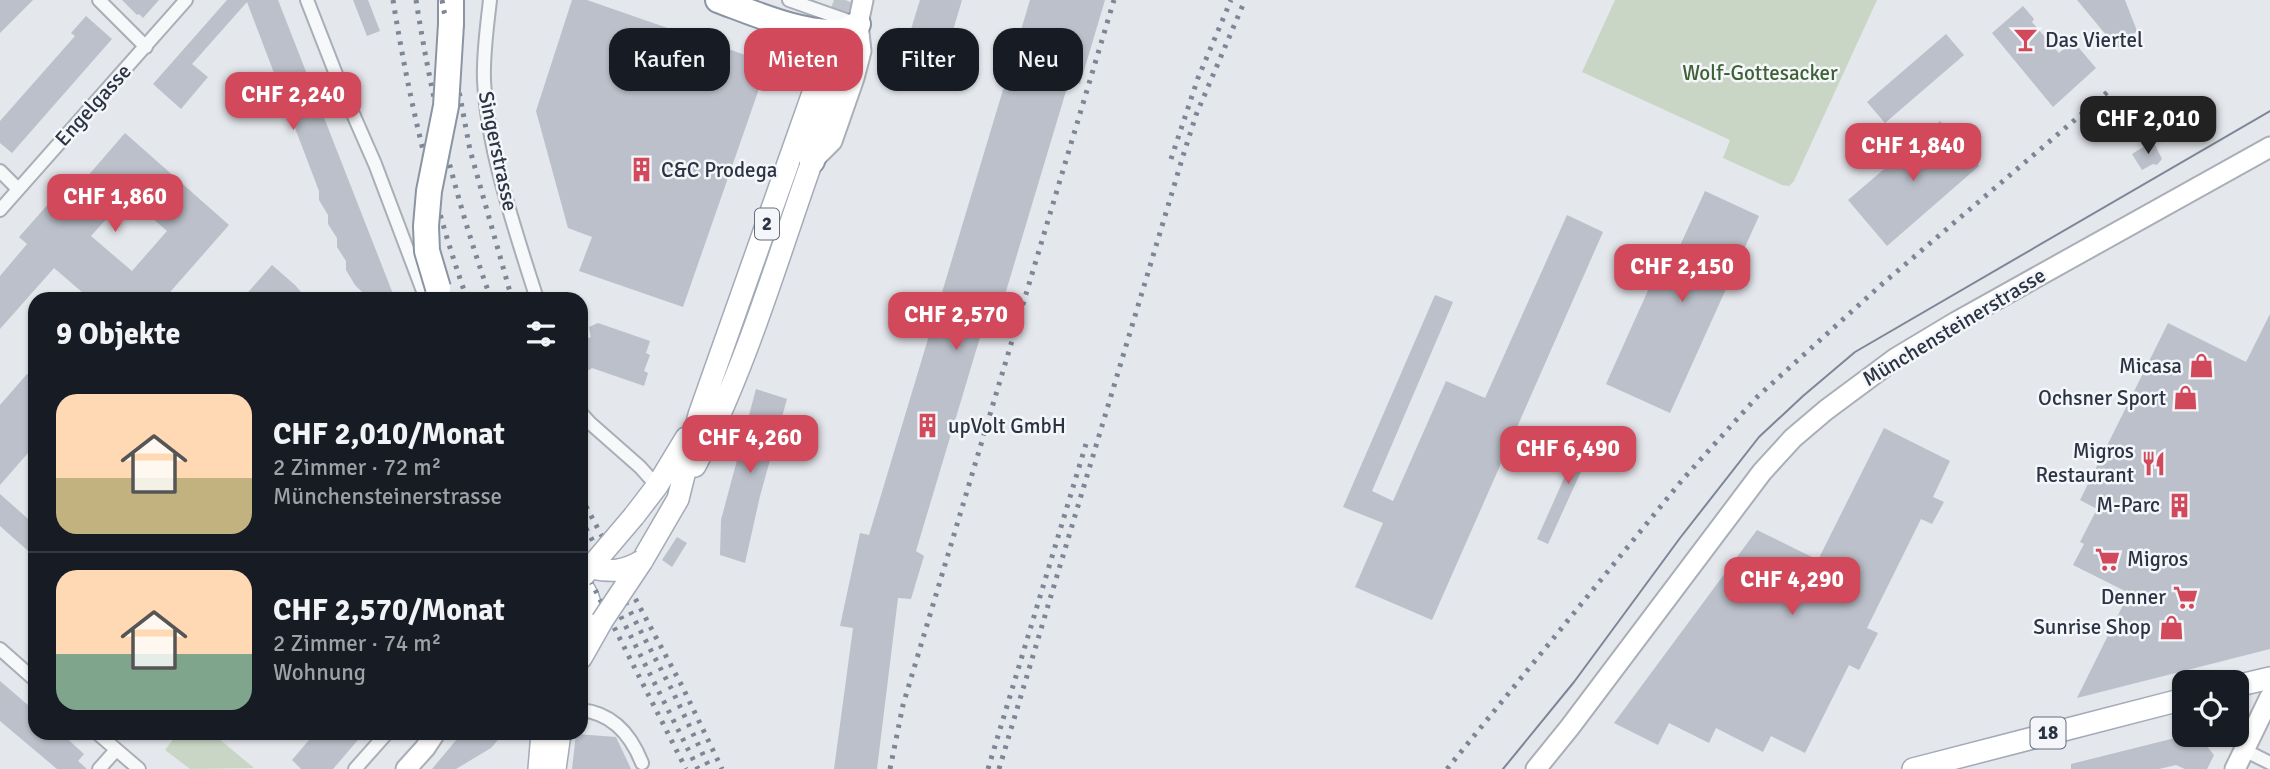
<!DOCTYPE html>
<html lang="de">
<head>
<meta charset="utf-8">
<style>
	:root { --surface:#171b24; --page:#20242c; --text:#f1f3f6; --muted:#9ea1a6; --line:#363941; --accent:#d1495b }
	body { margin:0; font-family:Signika,sans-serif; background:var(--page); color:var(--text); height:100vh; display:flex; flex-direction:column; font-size:26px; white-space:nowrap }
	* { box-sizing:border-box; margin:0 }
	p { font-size:23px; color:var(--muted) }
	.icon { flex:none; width:38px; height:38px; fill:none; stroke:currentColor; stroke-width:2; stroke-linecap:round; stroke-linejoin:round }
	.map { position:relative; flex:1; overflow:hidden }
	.sheet { position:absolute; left:28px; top:292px; width:560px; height:448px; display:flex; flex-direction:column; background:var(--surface); border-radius:21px; box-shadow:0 2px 5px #0004 }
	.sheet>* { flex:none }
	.top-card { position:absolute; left:609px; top:28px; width:665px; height:63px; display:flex; gap:14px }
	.controls { position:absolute; left:2172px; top:670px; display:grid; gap:14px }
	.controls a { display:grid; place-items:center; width:77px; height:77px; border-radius:14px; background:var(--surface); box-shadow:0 2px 5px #0004; font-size:35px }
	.price { position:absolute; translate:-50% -60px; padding:0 16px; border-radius:14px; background:var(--accent); color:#fff; font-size:23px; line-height:46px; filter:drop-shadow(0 2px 4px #0008) }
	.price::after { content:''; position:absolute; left:50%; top:42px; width:21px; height:16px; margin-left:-10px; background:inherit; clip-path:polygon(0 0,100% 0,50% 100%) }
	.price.on { background:#222; color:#fff }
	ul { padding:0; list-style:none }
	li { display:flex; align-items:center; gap:21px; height:175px; padding:0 28px }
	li+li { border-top:2px solid var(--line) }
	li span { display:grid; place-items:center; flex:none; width:196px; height:140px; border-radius:21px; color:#555 }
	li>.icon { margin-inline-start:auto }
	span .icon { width:84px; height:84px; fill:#fffc; stroke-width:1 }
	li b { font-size:30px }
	h2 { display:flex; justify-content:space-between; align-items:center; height:84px; padding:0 28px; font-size:30px }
	.tag { padding:0 24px; border-radius:21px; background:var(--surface); box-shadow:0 2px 5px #0004; font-size:24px; line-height:63px }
	.tag.on { background:var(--accent); color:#fff }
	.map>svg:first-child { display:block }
	.green { fill:#c9d6c5 }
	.building { fill:#bbc0ca; fill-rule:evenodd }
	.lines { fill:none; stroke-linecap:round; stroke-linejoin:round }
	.primary-tunnel { stroke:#bfc3cb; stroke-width:21; stroke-dasharray:21 10; stroke-linecap:butt }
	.street-casing { stroke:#a9aeb7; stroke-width:16 }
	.secondary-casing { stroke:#a9aeb7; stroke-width:23 }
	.primary-casing { stroke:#a3abb8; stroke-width:24 }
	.highway-casing { stroke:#8b94a3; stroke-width:28 }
	.street { stroke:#f7f8fa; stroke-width:12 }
	.secondary { stroke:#fff; stroke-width:19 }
	.primary { stroke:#fff; stroke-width:21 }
	.highway { stroke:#fff; stroke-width:24 }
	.tram { stroke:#7d8696; stroke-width:2 }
	.rail { stroke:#7d8696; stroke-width:5; stroke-dasharray:3.5 7; stroke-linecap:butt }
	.primary-bridge-casing { stroke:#a3abb8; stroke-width:24; stroke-linecap:butt }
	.highway-bridge-casing { stroke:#8b94a3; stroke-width:28; stroke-linecap:butt }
	.primary-bridge { stroke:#fff; stroke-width:21 }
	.highway-bridge { stroke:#fff; stroke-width:24 }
	.labels { text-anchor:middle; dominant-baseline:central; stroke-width:5; stroke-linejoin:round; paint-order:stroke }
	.shield { fill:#f4f6f9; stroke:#676e7b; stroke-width:2 }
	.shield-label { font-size:19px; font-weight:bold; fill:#2b3445 }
	.poi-label { font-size:21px; fill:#2b3445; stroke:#f4f6f9; text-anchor:end }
	.park-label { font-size:21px; fill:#3f6138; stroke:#f4f6f9 }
	.street-label { font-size:21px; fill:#2b3445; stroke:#f4f6f9 }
</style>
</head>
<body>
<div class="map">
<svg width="2270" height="769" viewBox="0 0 2270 769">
	<rect width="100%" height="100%" fill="#e4e7ec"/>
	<!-- green -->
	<path class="green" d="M1615,0H1877L1794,181L1789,186L1782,185L1723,158L1730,140L1582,72Z
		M178,733H212L254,768L190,769L165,750Z"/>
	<!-- building -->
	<path class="building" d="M0,0H33L0,33Z
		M122,0H159L143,18L139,14L137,15Z
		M227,0H278L395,299H369L355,285L346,270V261L337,247V238L328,224V215L319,200V191L247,2L192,64L208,77L181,109L153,84Z
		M353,0H368L380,31L367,36Z
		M572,0H587L768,63L683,307L579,271L592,237L568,228L536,111Z
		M920,0H962L946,54L932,50L927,53L917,50L918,46L907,42Z
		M1030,0H1105L1080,84L1069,81L998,318L987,314L916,551L924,556L911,599L898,598L877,769H834L853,628L840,626L860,533L869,535Z
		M2077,0H2125L2137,31L2117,48Z
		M2023,6L2034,19L2032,22L2059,53L2073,41L2096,68L2053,107L1992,33Z
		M86,16L112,39L12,153L0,143V121L75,36L71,33Z
		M1946,34L1964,55L1885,123L1867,102Z
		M1940,121L1979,166L1887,246L1848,200Z
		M125,133L229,225L164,299H90L54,268L0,329V276L27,244L19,237L51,201L60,208ZM127,196L167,231L132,271L91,236Z
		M2153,141L2162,159L2157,165L2153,164L2142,170L2132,154Z
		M1705,191L1759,216L1670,413L1606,384L1663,257L1673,261Z
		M1567,215L1603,232L1432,620L1355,587L1383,523L1343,507L1435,295L1453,302L1372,491L1393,501L1446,381L1485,398Z
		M272,265L295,285L307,299H242Z
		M2270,314V649L2077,698L2129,593L2073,565L2084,544L2080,542L2097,509L2080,500L2168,323L2246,362Z
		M598,323L650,341L646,353L650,355L644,371L648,373L644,386L592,368L581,375V341L591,337L589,327Z
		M27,374L35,381V445L0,485V405Z
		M756,389L787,399L760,496L745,563L720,555L721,520Z
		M1884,428L1950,461L1933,497L1944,502L1932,524L1921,519L1867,628L1878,633L1859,670L1849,665L1805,753L1771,736L1763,752L1716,728L1709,743L1669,723L1658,745L1614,723L1757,530L1818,560Z
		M1586,429L1598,434L1548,544L1537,539Z
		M0,494L35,525V557L0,526Z
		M677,537L687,543L672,567L662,560Z
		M0,681L35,711V733H61L84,754L78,761L87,769H57L0,721Z
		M315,733H364L333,769H301L292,760Z
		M462,733H504L491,748L456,769H432Z
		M576,734L616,737L631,769H572Z
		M2187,735H2198L2214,755L2207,769H2185L2176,765L2159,769H2071V764Z"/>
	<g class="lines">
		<!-- primary-tunnel -->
		<path class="primary-tunnel" d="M819,75L845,0"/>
		<defs>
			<path id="street" d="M99,0L146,47
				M307,0L339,82L375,164L426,299
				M490,0C487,27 483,54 484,80C487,149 516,233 537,299
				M789,0L857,24
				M0,171L18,189
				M0,210L186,0
				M581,413L590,423L640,467L657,486
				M0,649L35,680
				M581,710C612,713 631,735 642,763
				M97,733L139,769
				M2244,750L2270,763
				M99,769L116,750
				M355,769L387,733"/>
			<path id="secondary" d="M813,160L832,141L854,78L861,51L858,24L863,0
				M406,769L425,748L435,733
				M1536,769L1570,727L1762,472L1793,438L1826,410L1896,358L1956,322L2270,147
				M2235,769L2270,697"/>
			<path id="primary" d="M695,466C745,370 776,263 812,161
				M634,516L657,486L686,438
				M642,561L678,499L699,415L814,90
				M581,585C595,604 591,611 581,630
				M581,658L602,621
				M2236,686L2270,678
				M539,769L542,733
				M555,769L560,733
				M1913,769L2184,699"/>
			<path id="highway" d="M718,0C751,12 807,37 843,31C848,30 853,26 858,24
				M451,24V0
				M783,24C842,63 834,101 812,161"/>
		</defs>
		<!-- street casing -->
		<use href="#street" class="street-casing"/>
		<!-- secondary casing -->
		<use href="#secondary" class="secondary-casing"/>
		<!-- primary casing -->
		<use href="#primary" class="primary-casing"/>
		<!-- highway casing -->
		<use href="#highway" class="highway-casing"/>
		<!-- street -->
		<use href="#street" class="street"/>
		<!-- secondary -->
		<use href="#secondary" class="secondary"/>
		<!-- primary -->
		<use href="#primary" class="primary"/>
		<!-- highway -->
		<use href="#highway" class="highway"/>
		<!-- tram -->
		<path class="tram" d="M1503,769L1574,682L1680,538L1759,437L1803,396L1855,352L2270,111"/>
		<!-- rail -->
		<path class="rail" d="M393,0C409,101 433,202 467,299
			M416,0C432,102 456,202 491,299
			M442,0L470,150L512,299
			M1171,159L1198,78L1231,0
			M581,497L682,686L722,769
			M581,519L672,690L710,769
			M581,562L686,769
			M616,607L698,769
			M890,769L903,705L1114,0
			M988,769L1086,444
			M999,769L1183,156L1196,115L1245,0
			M1447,769L1683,479L1757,397L1881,285L2111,89"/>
		<defs>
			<path id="primary-bridge" d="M590,568C613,572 622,572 642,561
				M583,576L634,516
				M602,621L642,561"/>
			<path id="highway-bridge" d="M438,288L427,251L426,226L429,191L446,106L451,24"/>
		</defs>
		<!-- primary-bridge casing -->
		<use href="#primary-bridge" class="primary-bridge-casing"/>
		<!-- highway-bridge casing -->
		<use href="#highway-bridge" class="highway-bridge-casing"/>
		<!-- primary-bridge -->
		<use href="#primary-bridge" class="primary-bridge"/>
		<!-- highway-bridge -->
		<use href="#highway-bridge" class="highway-bridge"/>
	</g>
	<!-- icons -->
	<defs>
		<symbol id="bar-bare" viewBox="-9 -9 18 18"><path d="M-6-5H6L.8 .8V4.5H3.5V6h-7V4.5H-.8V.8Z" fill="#d1495b" stroke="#f4f6f9" stroke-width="2.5" paint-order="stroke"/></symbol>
		<symbol id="building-bare" viewBox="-9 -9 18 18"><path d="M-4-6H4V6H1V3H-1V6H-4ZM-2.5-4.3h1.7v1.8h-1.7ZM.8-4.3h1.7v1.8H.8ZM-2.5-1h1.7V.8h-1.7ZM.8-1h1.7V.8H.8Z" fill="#d1495b" stroke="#f4f6f9" stroke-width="2.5" paint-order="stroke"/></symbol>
		<symbol id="shop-bare" viewBox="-9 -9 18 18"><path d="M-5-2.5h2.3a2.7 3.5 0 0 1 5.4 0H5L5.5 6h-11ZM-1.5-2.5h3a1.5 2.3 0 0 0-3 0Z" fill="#d1495b" stroke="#f4f6f9" stroke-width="2.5" paint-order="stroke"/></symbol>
		<symbol id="restaurant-bare" viewBox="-9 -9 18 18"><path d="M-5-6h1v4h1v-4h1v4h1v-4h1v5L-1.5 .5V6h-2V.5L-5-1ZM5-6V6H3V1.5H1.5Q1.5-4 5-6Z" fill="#d1495b" stroke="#f4f6f9" stroke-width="2.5" paint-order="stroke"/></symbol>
		<symbol id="supermarket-bare" viewBox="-9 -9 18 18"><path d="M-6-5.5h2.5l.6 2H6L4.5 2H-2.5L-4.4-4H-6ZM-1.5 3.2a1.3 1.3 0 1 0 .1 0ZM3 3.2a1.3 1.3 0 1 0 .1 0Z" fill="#d1495b" stroke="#f4f6f9" stroke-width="2.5" paint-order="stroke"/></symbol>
	</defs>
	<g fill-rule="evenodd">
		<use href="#bar-bare" x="2008" y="22" width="35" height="35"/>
		<use href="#building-bare" x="624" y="152" width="35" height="35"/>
		<use href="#shop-bare" x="2184" y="348" width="35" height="35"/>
		<use href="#shop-bare" x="2168" y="380" width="35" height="35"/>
		<use href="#building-bare" x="910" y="408" width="35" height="35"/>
		<use href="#restaurant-bare" x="2136" y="446" width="35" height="35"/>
		<use href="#building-bare" x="2162" y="488" width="35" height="35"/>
		<use href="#supermarket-bare" x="2090" y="542" width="35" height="35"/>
		<use href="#supermarket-bare" x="2168" y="580" width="35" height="35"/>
		<use href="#shop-bare" x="2154" y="610" width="35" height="35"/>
	</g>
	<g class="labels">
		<!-- shield labels -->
		<g class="shield">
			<rect x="755" y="208.5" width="24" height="31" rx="5"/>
			<rect x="2030.5" y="717.5" width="35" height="31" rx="5"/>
		</g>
		<g class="shield-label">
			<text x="767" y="224">2</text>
			<text x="2048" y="733">18</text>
		</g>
		<!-- poi labels -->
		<g class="poi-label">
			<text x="2045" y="40" text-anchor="start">Das Viertel</text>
			<text x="661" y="170" text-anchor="start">C&amp;C Prodega</text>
			<text x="2182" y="366">Micasa</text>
			<text x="2166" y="398">Ochsner Sport</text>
			<text x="948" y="426" text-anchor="start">upVolt GmbH</text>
			<text x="2134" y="451">Migros<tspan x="2134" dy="24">Restaurant</tspan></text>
			<text x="2160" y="505">M-Parc</text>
			<text x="2127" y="559" text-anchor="start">Migros</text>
			<text x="2166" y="597">Denner</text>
			<text x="2151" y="627">Sunrise Shop</text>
		</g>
		<!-- park labels -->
		<g class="park-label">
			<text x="1760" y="73">Wolf-Gottesacker</text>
		</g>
		<!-- street labels -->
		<g class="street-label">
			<text transform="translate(93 105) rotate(-48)">Engelgasse</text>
			<text transform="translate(498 151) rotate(78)">Singerstrasse</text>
			<text transform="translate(1954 327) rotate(-31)">Münchensteinerstrasse</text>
		</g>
	</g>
</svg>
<div class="controls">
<a><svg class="icon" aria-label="locate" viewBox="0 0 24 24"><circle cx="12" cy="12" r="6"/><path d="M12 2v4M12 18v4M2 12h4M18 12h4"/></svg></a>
</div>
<b class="price" style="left:293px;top:132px">CHF 2,240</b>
<b class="price on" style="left:2148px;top:156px">CHF 2,010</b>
<b class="price" style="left:1913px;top:183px">CHF 1,840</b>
<b class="price" style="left:115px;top:234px">CHF 1,860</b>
<b class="price" style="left:1682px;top:304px">CHF 2,150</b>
<b class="price" style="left:956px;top:352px">CHF 2,570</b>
<b class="price" style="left:750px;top:475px">CHF 4,260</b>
<b class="price" style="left:1568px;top:486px">CHF 6,490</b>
<b class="price" style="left:1792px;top:617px">CHF 4,290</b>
<div class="top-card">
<a class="tag">Kaufen</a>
<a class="tag on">Mieten</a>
<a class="tag">Filter</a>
<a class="tag">Neu</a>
</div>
<section class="sheet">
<h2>9 Objekte<svg class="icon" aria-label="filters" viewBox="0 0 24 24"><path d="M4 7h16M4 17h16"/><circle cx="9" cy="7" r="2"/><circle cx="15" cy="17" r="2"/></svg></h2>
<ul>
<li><span style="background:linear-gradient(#ffd9b3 60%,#c2b280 0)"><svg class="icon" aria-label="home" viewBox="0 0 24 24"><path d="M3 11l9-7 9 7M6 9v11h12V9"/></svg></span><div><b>CHF 2,010/Monat</b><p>2 Zimmer · 72 m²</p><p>Münchensteinerstrasse</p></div></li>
<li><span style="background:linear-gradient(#ffd9b3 60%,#7fa58c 0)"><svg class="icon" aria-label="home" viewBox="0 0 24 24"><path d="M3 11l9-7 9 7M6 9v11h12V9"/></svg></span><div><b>CHF 2,570/Monat</b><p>2 Zimmer · 74 m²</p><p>Wohnung</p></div></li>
</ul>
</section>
</div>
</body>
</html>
